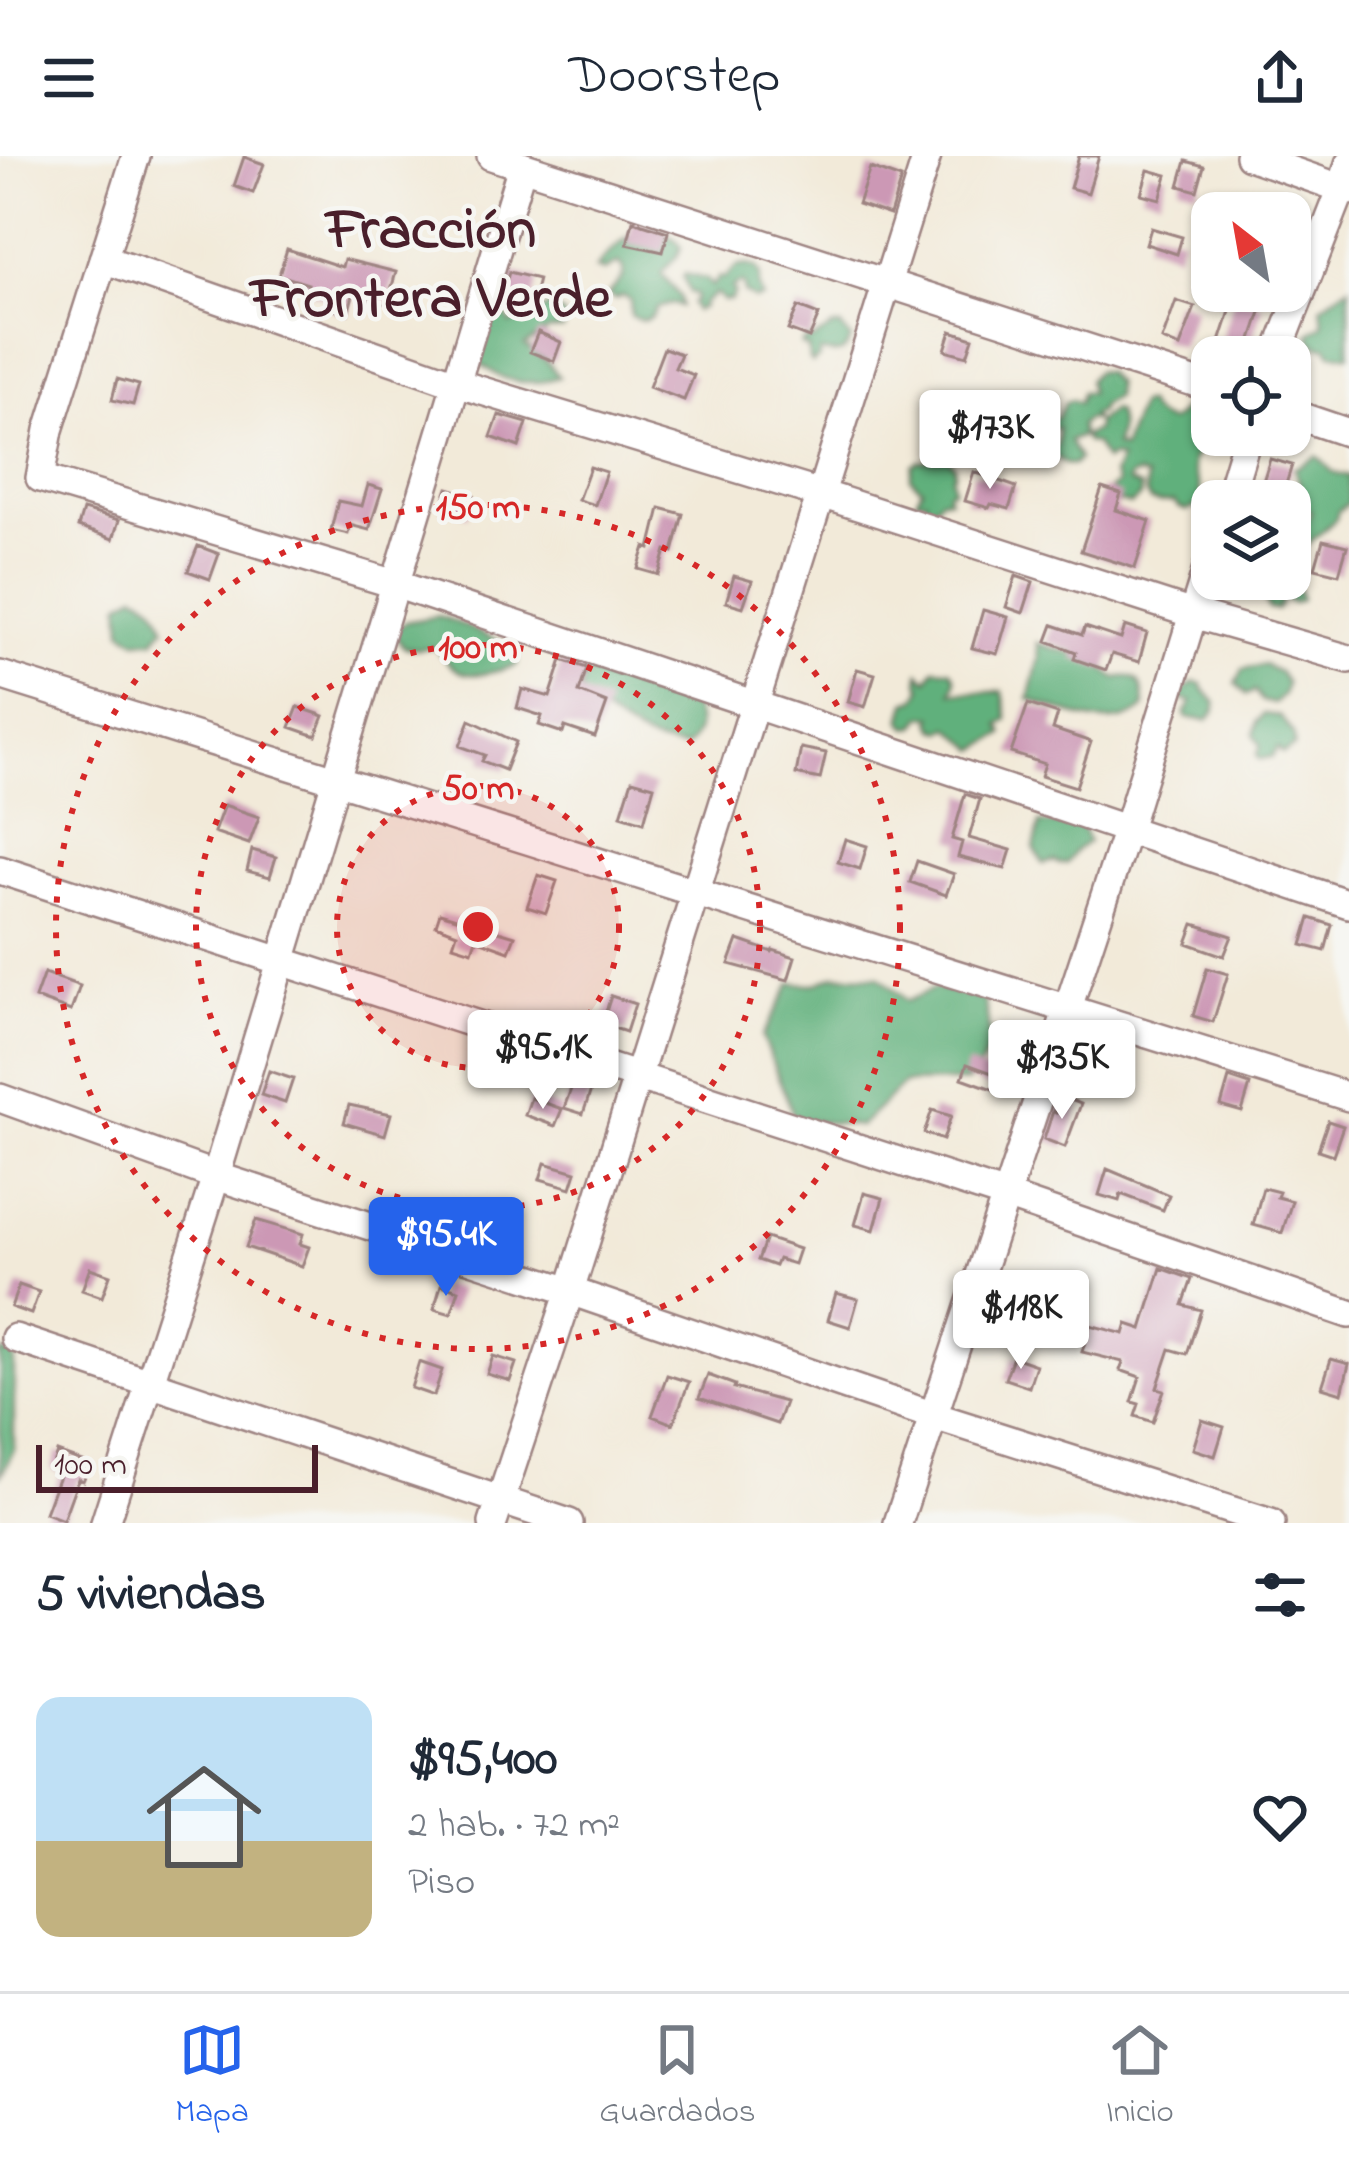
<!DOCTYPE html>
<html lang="es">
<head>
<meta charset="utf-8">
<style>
	:root { --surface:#fff; --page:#f6f6f7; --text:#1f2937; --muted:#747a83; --line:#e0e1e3; --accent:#2563eb }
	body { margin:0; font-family:"Indie Flower",sans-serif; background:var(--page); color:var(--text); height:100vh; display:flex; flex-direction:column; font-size:45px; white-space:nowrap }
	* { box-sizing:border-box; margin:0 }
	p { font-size:39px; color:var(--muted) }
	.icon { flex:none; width:66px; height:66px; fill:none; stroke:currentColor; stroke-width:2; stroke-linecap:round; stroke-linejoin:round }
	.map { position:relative; height:1367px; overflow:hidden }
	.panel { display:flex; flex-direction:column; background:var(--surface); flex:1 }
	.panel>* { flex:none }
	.needle { width:78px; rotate:329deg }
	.tools { position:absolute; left:1191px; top:36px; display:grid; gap:24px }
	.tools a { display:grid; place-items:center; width:120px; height:120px; border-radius:24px; background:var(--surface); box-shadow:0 3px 9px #0004; font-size:60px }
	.scale { position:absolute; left:36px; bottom:30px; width:282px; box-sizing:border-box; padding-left:12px; border:6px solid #4a1f2b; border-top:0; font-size:33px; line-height:42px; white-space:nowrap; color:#4a1f2b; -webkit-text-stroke:9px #f6f6f2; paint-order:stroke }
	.price { position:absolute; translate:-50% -102px; padding:0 27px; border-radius:12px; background:#fff; color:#222; font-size:39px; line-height:78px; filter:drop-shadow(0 3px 6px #0008) }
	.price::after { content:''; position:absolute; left:50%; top:72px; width:36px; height:27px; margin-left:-18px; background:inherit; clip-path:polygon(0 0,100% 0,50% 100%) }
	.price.active { background:var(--accent); color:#fff }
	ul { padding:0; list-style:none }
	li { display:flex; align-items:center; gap:36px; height:300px; padding:0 36px }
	li span { display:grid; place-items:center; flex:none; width:336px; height:240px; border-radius:24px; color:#555 }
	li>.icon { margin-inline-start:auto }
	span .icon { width:144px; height:144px; fill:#fffc; stroke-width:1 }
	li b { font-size:51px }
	h2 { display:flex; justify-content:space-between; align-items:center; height:144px; padding:0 36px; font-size:51px }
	header { display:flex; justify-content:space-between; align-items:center; height:156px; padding:0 36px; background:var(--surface); font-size:54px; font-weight:600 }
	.tabs { display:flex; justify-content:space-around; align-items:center; height:168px; border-top:3px solid var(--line); background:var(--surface); font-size:33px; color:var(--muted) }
	.tabs a { display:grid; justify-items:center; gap:6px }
	.tabs .active { color:var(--accent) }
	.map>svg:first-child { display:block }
	.forest { fill:#61b07b; stroke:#566853; stroke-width:3 }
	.building { fill:#cc98b5 }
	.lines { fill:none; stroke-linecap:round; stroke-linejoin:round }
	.minor-casing { stroke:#9e8482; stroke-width:32 }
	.minor { stroke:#fff; stroke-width:27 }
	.ring { fill:none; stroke:#d62828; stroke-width:6; stroke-dasharray:6 12 }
	.labels { text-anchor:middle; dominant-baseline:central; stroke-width:9; stroke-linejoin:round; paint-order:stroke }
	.district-label { font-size:60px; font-weight:bold; fill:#4a1f2b; stroke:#f6f6f2 }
	.centre { fill:#d62828; stroke:#f6f6f2; stroke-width:6 }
	.ring-label { font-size:36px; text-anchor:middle; font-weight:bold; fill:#d62828; stroke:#f6f6f2; stroke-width:9; stroke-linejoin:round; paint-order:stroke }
</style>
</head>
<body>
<header><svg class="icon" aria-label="menu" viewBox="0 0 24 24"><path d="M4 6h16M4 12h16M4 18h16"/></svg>Doorstep<svg class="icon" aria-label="share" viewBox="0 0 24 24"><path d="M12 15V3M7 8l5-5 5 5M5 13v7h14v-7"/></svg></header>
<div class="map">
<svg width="1349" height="1367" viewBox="0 0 1349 1367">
	<rect width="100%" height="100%" fill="#f6f6f2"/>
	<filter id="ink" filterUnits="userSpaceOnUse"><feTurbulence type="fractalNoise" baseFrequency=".00833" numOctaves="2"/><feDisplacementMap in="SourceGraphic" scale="24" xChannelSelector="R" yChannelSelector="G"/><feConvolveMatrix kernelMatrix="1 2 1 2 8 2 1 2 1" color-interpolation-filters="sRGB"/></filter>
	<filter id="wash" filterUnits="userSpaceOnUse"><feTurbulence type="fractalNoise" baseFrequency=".004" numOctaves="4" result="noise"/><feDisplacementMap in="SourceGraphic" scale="48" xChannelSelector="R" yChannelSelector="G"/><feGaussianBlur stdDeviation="2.7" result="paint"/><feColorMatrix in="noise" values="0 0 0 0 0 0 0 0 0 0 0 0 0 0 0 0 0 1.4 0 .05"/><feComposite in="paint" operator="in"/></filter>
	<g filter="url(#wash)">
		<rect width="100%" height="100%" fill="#f2ead9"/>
		<!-- forest -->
		<path class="forest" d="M657,71L677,85L681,91L678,99L661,117L680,141L681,150L672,148L656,152C652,165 642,167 631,160L630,144L623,140L615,143L608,139L623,121L624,113L619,107L604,115L596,112C612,93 632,71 657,71Z
			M748,109L756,112L760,119L759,131L763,142L755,144L744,137V129L741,127L732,132L735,137L731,144L723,145L716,137L704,147L703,152L695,155L692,147L696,144V138L690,137L683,122L685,118L706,123L712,130L719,121L724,122L737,110Z
			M1349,130V199L1331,197L1327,190H1319L1312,185L1310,177L1323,168L1321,150Z
			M496,145L511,168L537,159L550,149L564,159L563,173L549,174L525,189L549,207L559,221L541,226H520L500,221L479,207L474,192L484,161Z
			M833,171H841L851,183C843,202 836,197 820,196L819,202L812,207L809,204L808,192L801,189L803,185L814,183Z
			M1096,215L1105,216L1115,228V241L1101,250L1099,256L1091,259L1095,265L1087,263L1080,269L1081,280L1069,285L1079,303L1073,309L1065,308L1052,298L1057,287L1058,273L1045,270L1049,262H1056L1066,246L1072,244L1079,247L1082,236L1090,237L1088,224Z
			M1193,245L1212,254V279H1215C1171,313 1206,315 1200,349L1187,355L1179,352L1174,346L1158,347L1150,345L1146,338V322L1138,319L1131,321L1128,326L1141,332L1140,341L1131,349L1115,345L1110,333L1117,328L1113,319L1120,304L1111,301L1105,305L1095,288L1086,286L1083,280L1095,275L1096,267L1112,254L1116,256L1119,272L1115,290L1122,293L1139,248L1146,247C1150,258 1158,263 1169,266C1180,261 1182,250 1193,245Z
			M1317,300L1333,316L1349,320V346L1338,355L1336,363C1326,373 1289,400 1291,416C1292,427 1301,433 1301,444L1293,447L1280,440L1281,448L1276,454L1269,453L1255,424L1290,423V394L1303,383L1306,375L1300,370L1306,366L1311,355L1303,350L1307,343L1300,335L1293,334L1300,328L1294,313Z
			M948,303L954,309L955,316L952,320L953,333L948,335L949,342H941L932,351L928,350L925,343L916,344L922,332L910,322L913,309L920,305Z
			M136,438C154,445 160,453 165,471L154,484H137L123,475L121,447Z
			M438,460C467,467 489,486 519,489L517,509C500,515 472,524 456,514C448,509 441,498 434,491L419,493L404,491L393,478L405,466Z
			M1037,487L1092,504L1116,522C1140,515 1144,532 1144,552C1113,581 1064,555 1029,543L1039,501Z
			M1264,509L1279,516L1286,527L1283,539L1274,548L1262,545L1255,535L1247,539L1236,528L1243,513Z
			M935,512L950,513C959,522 955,527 952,536H1003L1008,564L1000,569L1004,578L977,594L950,571L943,575L936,573L932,566L934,560H923L916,570L908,571L902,565L907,546L916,543L922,532L919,526L920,517L928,524Z
			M594,515L624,521L693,550C700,569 700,576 686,592C645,592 615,565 584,542L581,533L587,518Z
			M1195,526L1202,528L1203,532L1216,547V555L1208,564L1187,562L1185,558L1192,546L1179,543L1185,533Z
			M1264,558L1280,560L1293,578L1295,587L1294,591L1283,598L1278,592L1272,601L1260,603L1257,599L1261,589L1254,578L1257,566Z
			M1040,667L1081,669L1088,686L1076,694L1067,707L1059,708L1054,705L1043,708L1034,692Z
			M835,819L879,820L907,845L935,832L984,844C992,879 994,899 967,926L904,927L860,970L795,963L762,881L791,827L815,828Z
			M0,1196L14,1198V1294L0,1321Z"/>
		<g id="blocks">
			<!-- building -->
			<path class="building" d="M1079,0H1099L1088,37L1070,32Z
				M244,1L264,8L253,37L234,30Z
				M1186,5L1204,10L1197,35L1179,30Z
				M870,12L901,23L890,59L858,48Z
				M1148,14L1167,19L1160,43L1141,38Z
				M633,65L668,76L663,96L627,88Z
				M1151,72L1182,81L1177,98L1146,88Z
				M287,93L342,111L344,103L396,116L387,148L353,139L348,158L327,152L330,142L306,135L308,128L279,119Z
				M509,116L538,123L531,151L501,143Z
				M1235,140L1263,150L1246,201L1218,192Z
				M1176,145L1195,151L1180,191L1162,184Z
				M798,151L819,159L809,182L788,174Z
				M951,175L973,182L967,200L945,194Z
				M538,176L561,186L554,205L530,196Z
				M664,192L681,198L675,212L694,219L684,244L649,231Z
				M117,223L139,229L133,249L112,244Z
				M987,247L1020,256L1013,279L981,271Z
				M951,258L981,267L971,301L955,297L959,281L945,277Z
				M499,259L527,267L519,291L491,281Z
				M1270,303L1292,309L1282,341L1260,335Z
				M590,311L606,316L595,349L578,344Z
				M974,316L1016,331L1009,353L991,348L989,352L965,345Z
				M368,329L382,333L369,374L350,369L348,378L331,374L338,345L362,350Z
				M448,332L474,340L468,360L441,352Z
				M1102,332L1121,338L1116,354L1150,365L1135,412L1081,395Z
				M660,352L683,358L673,396L666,394L659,419L638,413L645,391L650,393Z
				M83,354L119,364L113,383L78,371Z
				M1323,384L1347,390L1339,418L1315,412Z
				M198,390L219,398L210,423L188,415Z
				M734,420L752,425L743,451L726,446Z
				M1016,420L1033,426L1023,457L1006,451Z
				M983,454L1008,461L997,498L972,492Z
				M1053,469L1082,479L1085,471L1121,483L1125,470L1147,477L1139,506L1112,498L1106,514L1074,503L1076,496L1047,485Z
				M562,504L587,512L579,536L607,547L595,581L565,571L563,577L539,569L542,560L517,552L522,533L550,541Z
				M857,513L875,518L865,551L848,546Z
				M1028,548L1058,558L1053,573L1091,586L1076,631L1041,620L1045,608L1011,597Z
				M298,551L324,560L316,580L290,571Z
				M470,564L516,586L505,614L482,605L485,599L460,590Z
				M801,592L826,597L820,623L796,618Z
				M632,624L654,630L644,666L621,659Z
				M965,638L980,643L969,682L1011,694L1005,713L958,701L962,686L952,683Z
				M224,649L259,661L249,688L214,676Z
				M845,683L867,690L860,713L838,706Z
				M252,694L276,701L270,721L247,715Z
				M917,705L954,718L946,739L910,726Z
				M538,719L557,725L546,757L527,751Z
				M440,757L515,780L509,795L476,783L472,795L453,789L457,777L436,769Z
				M1310,762L1332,769L1325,795L1302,789Z
				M1194,768L1232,780L1224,800L1187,787Z
				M738,784L772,796L773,794L795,801L788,824L729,808Z
				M1207,812L1228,818L1213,866L1193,860Z
				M44,817L80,830L71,855L35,842Z
				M611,840L635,848L626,876L602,868Z
				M967,908L1006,922L1001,936L962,922Z
				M269,915L293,923L285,947L261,939Z
				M576,919L594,925L583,958L564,952Z
				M1229,922L1250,929L1242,956L1221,950Z
				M1063,941L1081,948L1065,991L1044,983L1053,955L1056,957Z
				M531,942L562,953L555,970L525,959Z
				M349,949L391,958L385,979L344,967Z
				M932,954L951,960L943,984L924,977Z
				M1328,965L1343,970L1333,999L1318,994Z
				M545,1007L576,1016L571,1032L540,1023Z
				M1107,1013L1169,1039L1163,1054L1121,1038L1119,1045L1099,1039Z
				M1263,1032L1279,1036L1277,1041L1292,1045L1282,1077L1253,1069Z
				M864,1037L883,1042L874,1074L855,1069Z
				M256,1064L303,1078L300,1088L309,1091L302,1110L246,1091Z
				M766,1082L799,1093L794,1108L778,1103L775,1110L758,1104Z
				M90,1112L110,1119L102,1141L82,1134Z
				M1161,1112L1192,1123L1183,1149L1201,1154L1187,1198L1170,1193L1157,1232L1164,1234L1153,1266L1135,1260L1139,1248L1132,1246L1140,1221L1120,1214L1123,1206L1082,1196L1090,1169L1124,1178L1127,1168L1142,1173Z
				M1004,1128L1043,1137L1036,1162L1019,1158L1020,1154L998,1149Z
				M19,1129L39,1136L31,1158L11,1151Z
				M441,1129L459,1134L451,1158L434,1153Z
				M836,1137L858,1143L850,1171L828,1164Z
				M493,1200L516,1207L510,1225L487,1218Z
				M1013,1201L1036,1209L1029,1231L1005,1223Z
				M1331,1203L1349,1208L1342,1237L1322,1231Z
				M419,1206L442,1214L434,1240L411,1232Z
				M667,1219L689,1226L673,1268L652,1260Z
				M708,1219L735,1229L734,1232L785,1246L777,1268L699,1242Z
				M1202,1264L1224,1271L1215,1300L1193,1293Z
				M57,1296L90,1308L83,1325L78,1323L63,1364L45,1357L60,1317L51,1313Z"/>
		</g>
	</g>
	<g filter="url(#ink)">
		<use href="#blocks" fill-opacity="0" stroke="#9e8482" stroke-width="3"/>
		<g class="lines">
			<defs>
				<path id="minor" d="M136,0L49,274L40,322L395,428L1349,748
					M491,0L1212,232
					M1249,0L1349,35
					M103,103L456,227L821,338L1193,458L1349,503
					M1276,201L1342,32L1349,8
					M1290,257L1349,277
					M1228,345L1248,279
					M0,519L1349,941
					M0,714L1006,1040L1349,1158
					M0,942L216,1020L570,1135L934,1260L1271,1367
					M15,1182L569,1367
					M105,1367L216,1020L522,10
					M493,1367L570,1135L927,0
					M898,1367L1127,673L1212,397"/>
			</defs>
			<!-- minor casing -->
			<use href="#minor" class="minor-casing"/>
			<!-- minor -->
			<use href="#minor" class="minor"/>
		</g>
	</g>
	<!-- distance rings -->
	<circle cx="478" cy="771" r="141" fill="#d62828" fill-opacity=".12"/>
	<g class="ring">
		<circle cx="478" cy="771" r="141"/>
		<circle cx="478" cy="771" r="282"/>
		<circle cx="478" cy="771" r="422"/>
	</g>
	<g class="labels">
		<!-- district labels -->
		<g class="district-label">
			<text x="431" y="76">Fracción<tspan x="431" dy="69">Frontera Verde</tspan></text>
		</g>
	</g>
	<circle cx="478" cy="771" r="18" class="centre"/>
	<g class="ring-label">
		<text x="478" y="362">150 m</text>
		<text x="478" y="502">100 m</text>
		<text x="478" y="643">50 m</text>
	</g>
</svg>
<div class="tools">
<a><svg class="needle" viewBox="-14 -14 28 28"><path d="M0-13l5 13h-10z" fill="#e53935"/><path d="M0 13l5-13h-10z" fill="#747a83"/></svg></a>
<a><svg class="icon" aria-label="locate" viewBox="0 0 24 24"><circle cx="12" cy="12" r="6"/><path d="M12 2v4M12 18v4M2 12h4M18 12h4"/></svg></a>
<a><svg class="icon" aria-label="layers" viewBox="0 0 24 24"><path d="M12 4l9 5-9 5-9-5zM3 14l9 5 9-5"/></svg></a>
</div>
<div class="scale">100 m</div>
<b class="price" style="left:990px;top:336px">$173K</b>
<b class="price" style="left:543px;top:956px">$95.1K</b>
<b class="price" style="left:1062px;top:966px">$135K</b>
<b class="price active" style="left:446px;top:1143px">$95.4K</b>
<b class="price" style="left:1021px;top:1216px">$118K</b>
</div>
<section class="panel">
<h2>5 viviendas<svg class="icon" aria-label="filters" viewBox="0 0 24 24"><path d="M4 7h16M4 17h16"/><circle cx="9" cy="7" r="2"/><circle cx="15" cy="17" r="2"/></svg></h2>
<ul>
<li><span style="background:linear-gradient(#bfe0f5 60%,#c2b280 0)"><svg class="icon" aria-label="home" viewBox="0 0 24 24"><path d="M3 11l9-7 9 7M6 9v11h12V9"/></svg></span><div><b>$95,400</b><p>2 hab. · 72 m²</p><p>Piso</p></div><svg class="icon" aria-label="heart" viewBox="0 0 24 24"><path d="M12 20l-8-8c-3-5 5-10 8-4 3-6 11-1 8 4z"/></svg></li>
</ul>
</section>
<nav class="tabs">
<a class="active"><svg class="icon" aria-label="map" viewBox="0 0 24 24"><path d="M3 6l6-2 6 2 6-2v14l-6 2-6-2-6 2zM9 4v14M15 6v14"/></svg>Mapa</a>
<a><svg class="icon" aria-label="saved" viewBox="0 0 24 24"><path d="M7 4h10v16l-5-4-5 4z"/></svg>Guardados</a>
<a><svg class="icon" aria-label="home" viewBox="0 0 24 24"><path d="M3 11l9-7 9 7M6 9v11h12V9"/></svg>Inicio</a>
</nav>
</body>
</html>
